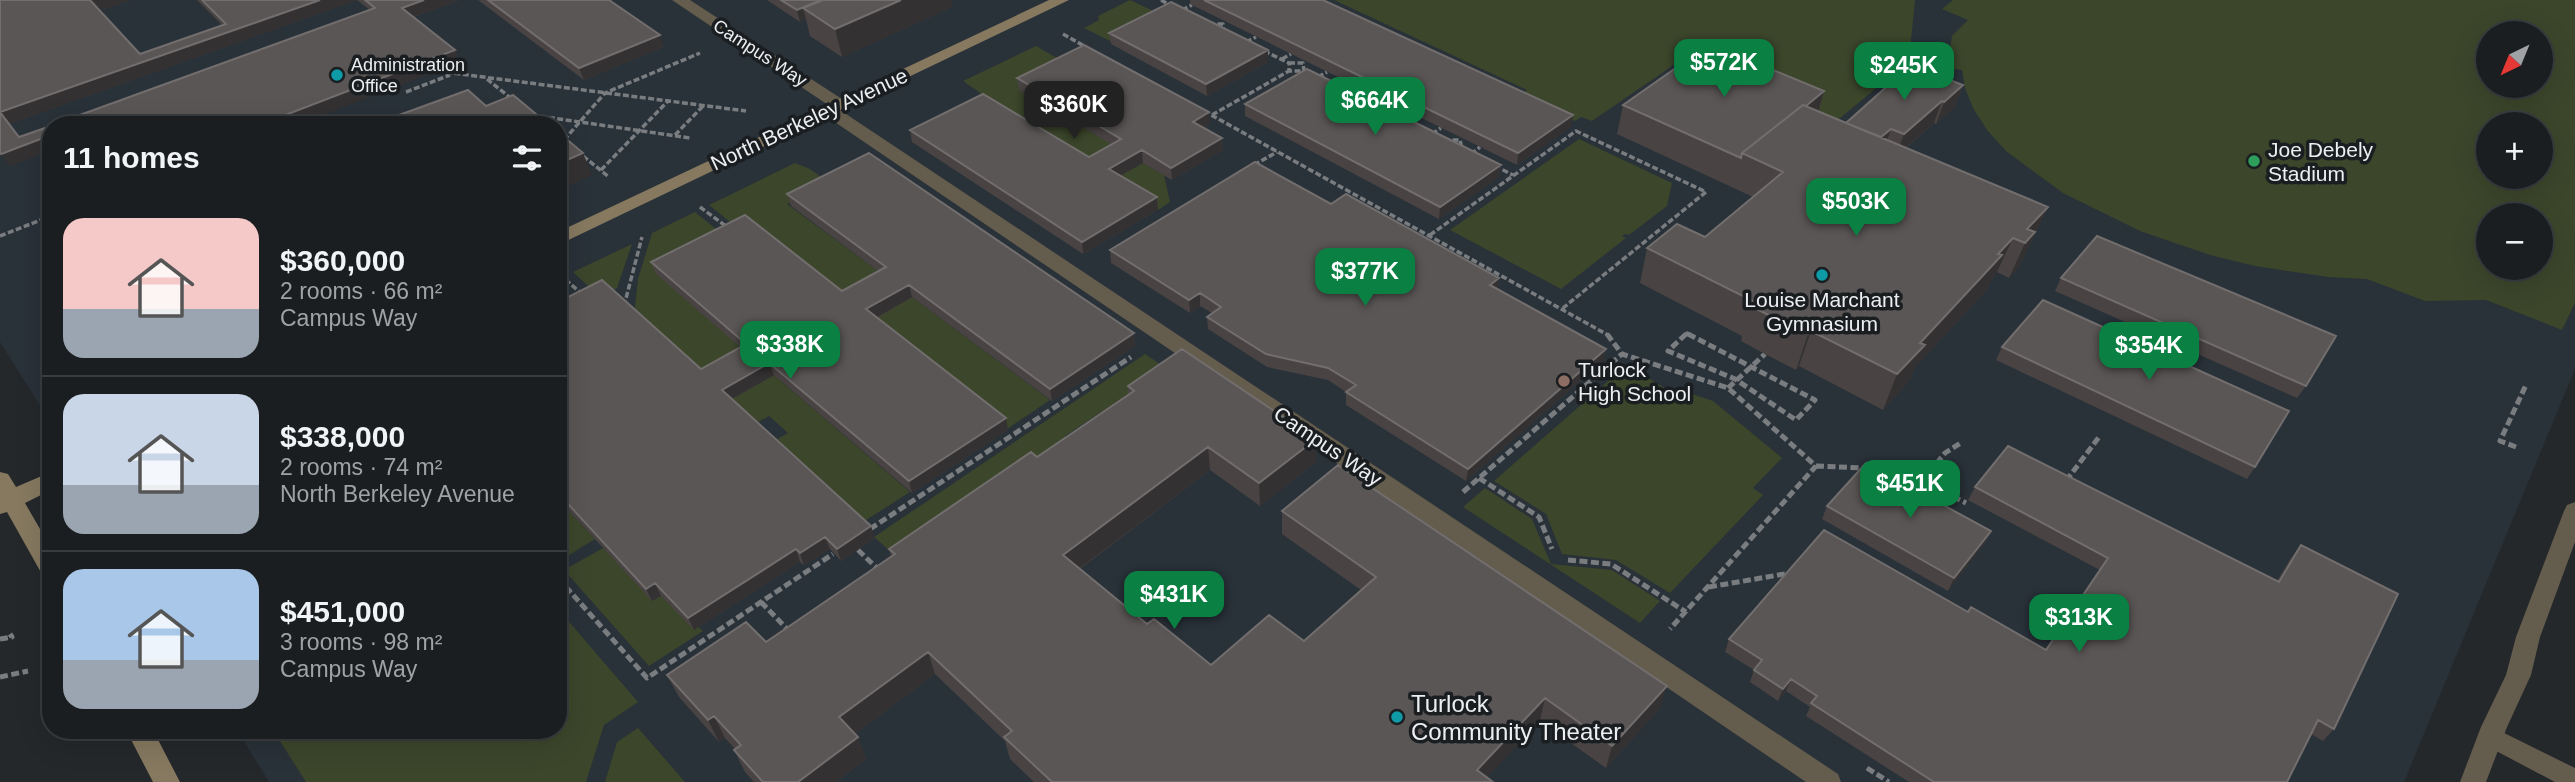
<!DOCTYPE html>
<html lang="en">
<head>
<meta charset="utf-8">
<style>
	:root { --surface:#1b1e20; --page:#242729; --text:#f1f3f6; --muted:#a0a2a5; --line:#393c3e; --accent:#0b8043 }
	body { margin:0; font-family:Arial,sans-serif; background:var(--page); color:var(--text); height:100vh; display:flex; flex-direction:column; font-size:26px; white-space:nowrap }
	* { box-sizing:border-box; margin:0 }
	p { font-size:23px; color:var(--muted) }
	.icon { flex:none; width:38px; height:38px; fill:none; stroke:currentColor; stroke-width:2; stroke-linecap:round; stroke-linejoin:round }
	.map { position:relative; flex:1; overflow:hidden }
	.side { position:absolute; left:42px; top:116px; width:525px; height:623px; display:flex; flex-direction:column; background:var(--surface); border-radius:28px; box-shadow:0 7px 28px #0002,0 0 0 2px var(--line) }
	.side>* { flex:none }
	.needle { width:46px; rotate:223deg }
	.fabs { position:absolute; left:2476px; top:21px; display:grid; gap:14px }
	.fabs a { display:grid; place-items:center; width:77px; height:77px; border-radius:50%; background:var(--surface); box-shadow:0 7px 28px #0002,0 0 0 2px var(--line); font-size:35px }
	.price { position:absolute; translate:-50% -60px; padding:0 16px; border-radius:14px; background:var(--accent); color:#fff; font-size:23px; line-height:46px; filter:drop-shadow(0 2px 4px #0008) }
	.price::after { content:''; position:absolute; left:50%; top:42px; width:21px; height:16px; margin-left:-10px; background:inherit; clip-path:polygon(0 0,100% 0,50% 100%) }
	.price.current { background:#222; color:#fff }
	ul { padding:0; list-style:none }
	li { display:flex; align-items:center; gap:21px; height:175px; padding:0 21px }
	li+li { border-top:2px solid var(--line) }
	li span { display:grid; place-items:center; flex:none; width:196px; height:140px; border-radius:21px; color:#555 }
	li>.icon { margin-inline-start:auto }
	span .icon { width:84px; height:84px; fill:#fffc; stroke-width:1 }
	li b { font-size:30px }
	h2 { display:flex; justify-content:space-between; align-items:center; height:84px; padding:0 21px; font-size:30px }
	.map>svg:first-child { display:block }
	.built { fill:#293139; fill-rule:evenodd }
	.green { fill:#3c462b; fill-rule:evenodd }
	.lines { fill:none; stroke-linecap:round; stroke-linejoin:round }
	.path-far1 { stroke:#7a7d80; stroke-width:3.5; stroke-dasharray:6 2.5; stroke-linecap:butt }
	.path { stroke:#7a7d80; stroke-width:5; stroke-dasharray:8 3.5; stroke-linecap:butt }
	.lane { fill:#645c4c; fill-rule:evenodd }
	.street { fill:#645c4c; fill-rule:evenodd }
	.secondary { fill:#867960; fill-rule:evenodd }
	.wall { fill:#494443 }
	.shaded-wall { fill:#333132 }
	.building { fill:#5b5656; stroke:#726e6e; stroke-width:2 }
	.culture-dot { fill:#0f9aa8; stroke:#1a1e21; stroke-width:2.5 }
	.leisure-dot { fill:#2e9e5b; stroke:#1a1e21; stroke-width:2.5 }
	.education-dot { fill:#8d6e63; stroke:#1a1e21; stroke-width:2.5 }
	.labels { text-anchor:middle; dominant-baseline:central; stroke-width:7; stroke-linejoin:round; paint-order:stroke }
	.far-street-label { font-size:18px; fill:#eceef1; stroke:#1a1e21 }
	.far-poi-label { font-size:18px; fill:#eceef1; stroke:#1a1e21; text-anchor:start }
	.street-label { font-size:21px; fill:#eceef1; stroke:#1a1e21 }
	.poi-label { font-size:21px; fill:#eceef1; stroke:#1a1e21; text-anchor:start }
	.near-poi-label { font-size:24px; fill:#eceef1; stroke:#1a1e21; text-anchor:start }
</style>
</head>
<body>
<div class="map">
<svg width="2575" height="782" viewBox="0 0 2575 782">
	<rect width="100%" height="100%" fill="#24282b"/>
	<!-- built -->
	<path class="built" d="M0,0H2575V369L2404,782H269L237,730H558V124H51V423L0,342ZM2488,33H2541V86H2488ZM2488,124H2541V177H2488ZM2488,215H2541V268H2488Z"/>
	<!-- green -->
	<path class="green" d="M1130,0L1162,15L1110,41L1084,28L1099,20L1098,16Z
		M1334,0H1915L1909,61L1833,124L1681,60L1592,121L1581,117L1575,121L1520,95L1527,90Z
		M1953,0H2575V303L2562,330L2486,300L2425,301L2367,279L2328,277L2255,266L2210,255L2140,231L2063,193L2006,151L1987,130L1973,108L1965,88L1962,70L1947,68L1952,36L1968,20L1942,9ZM2488,33H2541V86H2488ZM2488,124H2541V177H2488ZM2488,215H2541V268H2488Z
		M1036,46L1069,65L1122,151L1090,169L963,81Z
		M1579,139L1672,183L1667,206L1629,235L1625,234L1622,236L1626,238L1561,289L1450,230Z
		M795,163L810,169L828,182L787,204L889,279L845,303L741,231L709,205Z
		M1143,163L1164,175L1170,202L1158,210L1110,181Z
		M695,212L727,238L751,356L705,382L634,316L638,279L652,233Z
		M632,244L617,288L600,297L573,272Z
		M912,297L1050,400L1007,429L869,322Z
		M1145,354L1178,376L1114,420L1101,412L1065,436L1084,451L906,565L874,537Z
		M1622,369L1650,379L1670,391L1674,388L1713,401L1782,458L1753,488L1763,495L1670,593L1616,560L1562,554L1546,514L1494,481Z
		M774,375L910,492L860,524L771,443L788,433L769,416L751,426L726,402Z
		M1485,488L1532,519L1551,564L1612,570L1660,601L1640,623L1463,507Z
		M558,499L595,539L558,562Z
		M603,548L703,631L649,666L564,570Z
		M558,609L638,702L604,725L586,782H306L273,730H558Z
		M638,728L685,782H605L617,742Z"/>
	<g class="lines">
		<!-- path-far1 -->
		<path class="path-far1" d="M1161,0L1170,5
			M1182,10L1192,5
			M1209,24H1223V31H1208Z
			M1063,34L1086,47
			M1246,42L1256,37
			M1264,51L1289,63
			M1282,59L1291,54
			M1289,63H1303L1304,71H1289Z
			M429,70L746,111
			M1318,77L1327,72
			M487,79L513,100
			M406,92L450,75
			M1371,104H1386L1387,112L1372,113Z
			M1204,111L1608,335
			M1393,114L1402,109
			M532,115L690,138
			M1212,115L1289,71
			M1432,134L1441,128
			M675,135L704,105
			M564,140L605,93L700,53
			M1444,140H1460L1462,149H1446Z
			M1471,154L1480,147
			M583,156L609,177
			M1254,165L1277,152
			M1495,166L1513,175
			M601,170L668,101
			M700,207L727,227
			M1430,235L1576,131L1706,192L1563,308
			M0,236L51,216
			M559,274L582,294
			M624,306L642,237
			M1685,335L1687,333L1691,335"/>
		<!-- path -->
		<path class="path" d="M1607,334L1622,354L1728,388L1816,466L1670,629
			M1686,334L1668,351L1735,379L1796,420L1815,400L1688,334
			M1728,388L1765,354
			M2516,447L2500,441L2526,385
			M1816,466L1864,468
			M1873,468L1916,489L1945,453L1962,442
			M1479,478L1539,517L1552,549
			M1922,481L1966,503
			M2066,481L2099,437
			M1463,492L1622,354
			M870,529L1131,357
			M858,550L880,571
			M1568,560L1611,564L1686,612
			M558,578L647,678L833,554
			M1709,587L1790,573
			M761,602L790,632
			M0,639L12,637L10,634
			M0,677L28,671
			M1867,768L1889,782"/>
		<!-- lane -->
		<path class="lane" d="M2490,726L2575,768V782H2555L2481,743L2478,736L2481,729Z"/>
		<!-- street -->
		<path class="street" d="M672,0H690L845,101L847,105L840,110L1838,774L1841,782H1806L823,114L821,110L828,105Z
			M2575,502V542L2540,637L2531,675L2507,727L2486,782H2460L2481,727L2506,675L2516,637L2564,511L2567,505Z"/>
		<!-- secondary -->
		<path class="secondary" d="M1049,0H1069L558,245V232Z
			M0,472L8,474L16,487L51,472V490L25,503L51,548V578L43,576L7,512L0,514Z
			M126,730H153L180,782H153Z"/>
	</g>
	<!-- wall -->
	<path class="wall" d="M0,0H131L100,10L140,54L222,25L197,0H460L414,17L455,50L460,62L370,10L357,0L9,124L10,166Z
		M478,0H609L664,47L584,80Z
		M767,0H951L952,7L842,57L810,36L806,19L800,22Z
		M1190,0H1323L1571,127L1517,165L1190,4Z
		M1109,33L1268,50V62L1207,96L1111,44Z
		M1017,78L1210,124L1204,128L1222,138L1223,150L1172,180L1143,163L1120,175L1157,197L1158,210L1083,254L912,142L910,130L1089,157L1111,144L1019,90Z
		M1963,85L1955,107L1936,124L1934,123L1906,148L2048,207L2019,267L2009,278L1997,272L1992,279L1987,290L1915,367L1910,380L1883,410L1799,366L1796,370L1765,354L1741,341L1742,336L1640,283L1647,248L1705,237L1753,197L1617,134L1623,105L1824,91L1818,111L1846,123Z
		M1245,104L1501,165L1499,177L1439,219L1245,116Z
		M787,194L1134,333L1135,346L1052,401L912,297L877,318L1008,430L912,493L774,375L732,399L875,538L841,561L830,549L804,565L800,562L694,630L661,596L652,601L558,499V302L701,369L740,347L656,274L651,262L842,291L878,271L791,206Z
		M1331,204L1499,278L1498,289L1606,349L1603,361L1466,481L1346,405V392L1328,380L1267,367L1208,329L1207,317L1212,313L1200,306L1190,313L1111,263L1110,250Z
		M2061,278L2306,386L2297,398L2055,291Z
		M2002,347L2255,467L2247,479L1996,360Z
		M1128,386L1316,439V462L1260,506L1210,470L1080,569L1147,624L1211,665L1304,641L1361,590L1282,534V511L1660,708L1606,768L1540,721L1487,777L1493,782H1034L1010,759L1005,741L935,674L855,734L858,737L866,759L836,782H754L745,772L734,750L735,749L725,738L719,742L679,697L667,675L766,642L891,557L889,549L1037,457L1128,395Z
		M1975,487L2277,581L2291,558L2301,545L2334,729L2323,741L2311,734L2287,782H1909L1806,716L1810,707L1786,691L1778,701L1750,682L1754,670L1725,652L1729,639L1968,612L2046,650L2100,570L1968,500Z
		M1827,506L1991,531L1985,543L1948,591L1822,519Z"/>
	<!-- shaded-wall -->
	<path class="shaded-wall" d="M90,0H131L97,11Z
		M320,0H357L9,124L0,112Z
		M424,0H460L408,19L402,8Z
		M821,0L803,8L806,19L800,22L797,10Z
		M901,0H951L952,7L842,57L835,29Z
		M660,35L664,47L584,80L579,68Z
		M455,50L460,62L300,124H262Z
		M1268,50V62L1207,96L1206,84Z
		M1963,85L1955,107L1936,124L1944,102Z
		M1824,91L1816,120L1745,155Z
		M1942,101L1934,123L1896,156L1904,134Z
		M1209,112L1210,124L1193,134V122Z
		M1573,115L1571,127L1517,165L1518,153Z
		M1891,129L1883,151L1873,144Z
		M51,135V151L10,166L1,154Z
		M1222,138L1223,150L1172,180L1171,168Z
		M1142,150L1143,163L1110,181L1109,169Z
		M583,153L592,175L558,191V164Z
		M1501,165L1499,177L1439,219L1440,207Z
		M1157,197L1158,210L1083,254L1082,242Z
		M2048,207L2019,267L2009,278L2025,243L2027,229Z
		M2013,238L1997,272L1992,279L1987,290L1915,367L1910,380L1883,410L1897,374L1920,343Z
		M1499,278L1498,290L1490,285Z
		M909,285L912,297L869,322L866,309Z
		M1200,293V306L1190,313L1189,300Z
		M1811,331L1799,366L1796,370L1808,334Z
		M1134,333L1135,346L1052,401L1050,389Z
		M1606,349L1603,361L1466,481L1468,469Z
		M769,363L774,375L726,402L722,390Z
		M1006,418L1008,430L912,493L909,481Z
		M1316,439V462L1260,506L1259,483Z
		M1208,447L1210,470L1067,578L1063,555Z
		M871,526L875,538L841,561L837,549Z
		M1991,531L1985,543L1948,591L1954,578Z
		M825,537L830,549L804,565L800,553Z
		M796,549L800,562L694,630L688,618Z
		M655,583L661,596L652,601L646,589Z
		M928,652L935,674L847,740L839,717Z
		M1791,679L1786,691L1778,701L1783,689Z
		M1667,686L1660,708L1606,768L1612,746Z
		M1545,698L1540,721L1483,782L1477,770Z
		M714,716L725,738L719,742L708,720Z
		M858,737L866,759L836,782H798Z"/>
	<!-- building -->
	<path class="building" d="M0,0H90L140,54L226,24L202,0H320L0,112L19,137L51,126V135L1,154L0,153Z
		M365,0H424L402,8L455,50L262,124H55L375,8Z
		M488,0H609L660,35L579,68Z
		M781,0H821L797,10Z
		M823,0H901L835,29L803,8Z
		M1204,0H1323L1573,115L1518,153Z
		M1171,2L1268,50L1206,84L1109,33Z
		M1710,44L1824,91L1806,106L1803,105L1742,153L1741,158L1623,105Z
		M1084,45L1209,112L1193,122L1222,138L1171,168L1142,150L1109,169L1157,197L1082,242L910,130L983,94L1089,157L1121,139L1017,78Z
		M1911,65L1963,85L1944,102L1942,101L1904,134L1891,129L1881,137L1846,123Z
		M1307,69L1501,165L1440,207L1245,104Z
		M468,90L486,106L513,95L548,124H382L380,122Z
		M1803,105L2048,207L2027,229L2035,232L2025,243L2013,238L1998,254L2002,255L1920,343L1925,345L1897,374L1811,331L1808,334L1776,319L1751,306L1755,302L1647,248L1677,224L1705,237L1783,172L1742,153Z
		M558,132L583,153L558,164Z
		M869,153L1134,333L1050,389L909,285L866,309L1006,418L909,481L769,363L722,390L871,526L837,549L825,537L800,553L796,549L688,618L655,583L646,589L558,493V302L602,280L701,369L746,344L651,262L745,215L842,291L886,267L787,194Z
		M1255,162L1331,204L1346,194L1499,278L1490,285L1606,349L1468,469L1346,392L1356,385L1328,368L1266,354L1207,317L1221,307L1200,293L1189,300L1110,250Z
		M2097,236L2336,336L2306,386L2061,278Z
		M2043,300L2289,411L2255,467L2002,347Z
		M1182,349L1316,439L1259,483L1208,447L1063,555L1147,624L1154,619L1211,665L1269,615L1304,641L1376,577L1282,511L1338,465L1667,686L1612,746L1545,698L1477,770L1493,782H1052L1004,737L1012,731L928,652L839,717L858,737L798,782H763L734,750L741,745L714,716L708,720L667,675L746,622L766,642L895,554L889,549L1031,452L1037,457L1134,391L1128,386Z
		M2008,446L2279,582L2301,545L2398,594L2334,729L2318,720L2287,782H1934L1811,703L1817,696L1791,679L1783,689L1754,670L1762,660L1729,639L1824,530L1968,612L1971,607L2046,650L2108,558L1975,487Z
		M1866,463L1991,531L1954,578L1827,506Z"/>
	<!-- markers -->
	<g class="culture-dot">
		<circle cx="337" cy="75" r="7"/>
		<circle cx="1822" cy="275" r="7"/>
		<circle cx="1397" cy="717" r="7"/>
	</g>
	<circle class="leisure-dot" cx="2254" cy="161" r="7"/>
	<circle class="education-dot" cx="1564" cy="381" r="7"/>
	<g class="labels">
		<!-- far-street labels -->
		<g class="far-street-label">
			<text transform="translate(760 53) rotate(33)">Campus Way</text>
		</g>
		<!-- far-poi labels -->
		<g class="far-poi-label">
			<text x="351" y="65">Administration<tspan x="351" dy="21">Office</tspan></text>
		</g>
		<!-- street labels -->
		<g class="street-label">
			<text transform="translate(809 119) rotate(-25)">North Berkeley Avenue</text>
			<text transform="translate(1328 446) rotate(34)">Campus Way</text>
		</g>
		<!-- poi labels -->
		<g class="poi-label">
			<text x="2268" y="149">Joe Debely<tspan x="2268" dy="24">Stadium</tspan></text>
			<text x="1822" y="299" text-anchor="middle">Louise Marchant<tspan x="1822" dy="24">Gymnasium</tspan></text>
			<text x="1578" y="369">Turlock<tspan x="1578" dy="24">High School</tspan></text>
		</g>
		<!-- near-poi labels -->
		<g class="near-poi-label">
			<text x="1411" y="703">Turlock<tspan x="1411" dy="28">Community Theater</tspan></text>
		</g>
	</g>
</svg>
<div class="fabs">
<a><svg class="needle" viewBox="-14 -14 28 28"><path d="M0-13l5 13h-10z" fill="#e53935"/><path d="M0 13l5-13h-10z" fill="#a0a2a5"/></svg></a>
<a>+</a>
<a>−</a>
</div>
<b class="price" style="left:1724px;top:99px">$572K</b>
<b class="price" style="left:1904px;top:102px">$245K</b>
<b class="price" style="left:1375px;top:137px">$664K</b>
<b class="price current" style="left:1074px;top:141px">$360K</b>
<b class="price" style="left:1856px;top:238px">$503K</b>
<b class="price" style="left:1365px;top:308px">$377K</b>
<b class="price" style="left:790px;top:381px">$338K</b>
<b class="price" style="left:2149px;top:382px">$354K</b>
<b class="price" style="left:1910px;top:520px">$451K</b>
<b class="price" style="left:1174px;top:631px">$431K</b>
<b class="price" style="left:2079px;top:654px">$313K</b>
<section class="side">
<h2>11 homes<svg class="icon" aria-label="filters" viewBox="0 0 24 24"><path d="M4 7h16M4 17h16"/><circle cx="9" cy="7" r="2"/><circle cx="15" cy="17" r="2"/></svg></h2>
<ul>
<li><span style="background:linear-gradient(#f6c9c9 65%,#9aa5b1 0)"><svg class="icon" aria-label="home" viewBox="0 0 24 24"><path d="M3 11l9-7 9 7M6 9v11h12V9"/></svg></span><div><b>$360,000</b><p>2 rooms · 66 m²</p><p>Campus Way</p></div></li>
<li><span style="background:linear-gradient(#c9d6e8 65%,#9aa5b1 0)"><svg class="icon" aria-label="home" viewBox="0 0 24 24"><path d="M3 11l9-7 9 7M6 9v11h12V9"/></svg></span><div><b>$338,000</b><p>2 rooms · 74 m²</p><p>North Berkeley Avenue</p></div></li>
<li><span style="background:linear-gradient(#a9c7e8 65%,#9aa5b1 0)"><svg class="icon" aria-label="home" viewBox="0 0 24 24"><path d="M3 11l9-7 9 7M6 9v11h12V9"/></svg></span><div><b>$451,000</b><p>3 rooms · 98 m²</p><p>Campus Way</p></div></li>
</ul>
</section>
</div>
</body>
</html>
